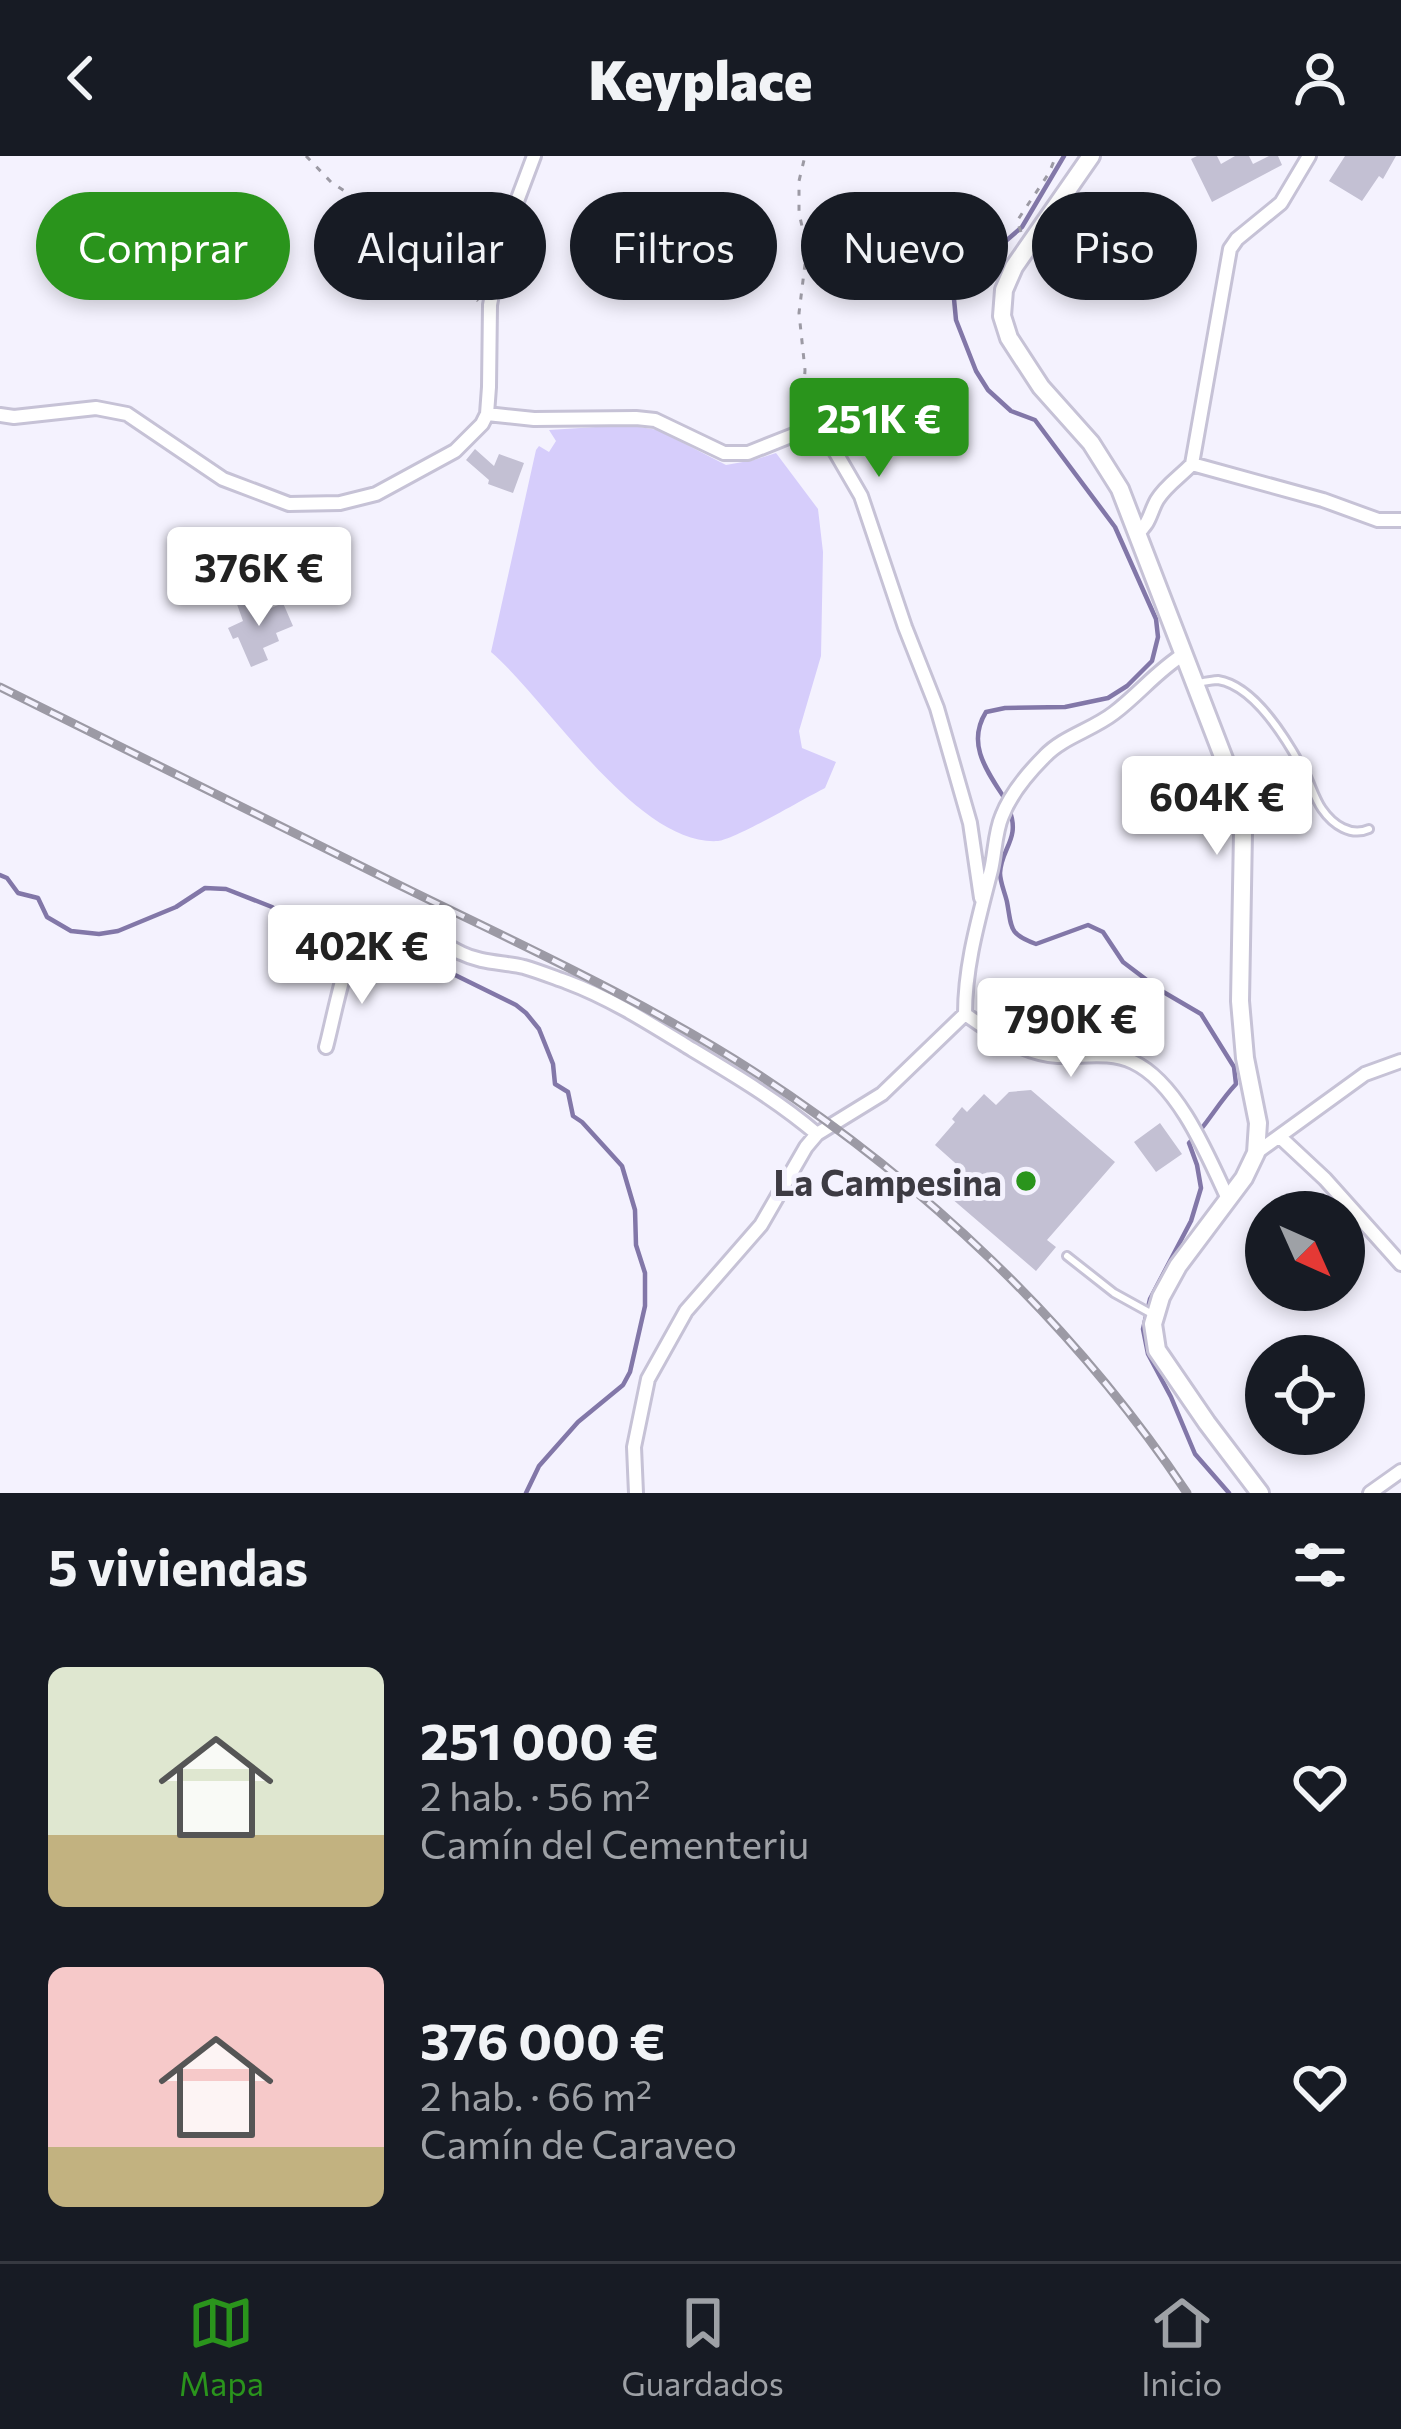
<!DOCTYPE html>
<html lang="es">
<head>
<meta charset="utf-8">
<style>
	:root { --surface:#171b24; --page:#20242c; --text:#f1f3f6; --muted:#9ea1a6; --line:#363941; --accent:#2a941c }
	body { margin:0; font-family:Commissioner,sans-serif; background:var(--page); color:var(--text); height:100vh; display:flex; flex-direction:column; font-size:45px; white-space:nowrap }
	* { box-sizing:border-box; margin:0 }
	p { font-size:39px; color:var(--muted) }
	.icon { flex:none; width:66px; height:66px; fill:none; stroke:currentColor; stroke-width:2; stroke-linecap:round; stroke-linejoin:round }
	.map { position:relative; height:1337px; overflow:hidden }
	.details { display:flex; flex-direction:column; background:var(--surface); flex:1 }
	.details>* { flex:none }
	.guide { position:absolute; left:36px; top:36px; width:1329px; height:108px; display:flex; gap:24px }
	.needle { width:78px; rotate:135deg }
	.buttons { position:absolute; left:1245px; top:1035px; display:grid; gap:24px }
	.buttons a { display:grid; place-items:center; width:120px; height:120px; border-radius:50%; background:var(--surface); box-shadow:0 6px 18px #0003; font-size:60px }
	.price { position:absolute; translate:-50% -102px; padding:0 27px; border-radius:12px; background:#fff; color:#222; font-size:39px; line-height:78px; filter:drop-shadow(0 3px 6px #0008) }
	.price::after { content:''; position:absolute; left:50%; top:72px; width:36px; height:27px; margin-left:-18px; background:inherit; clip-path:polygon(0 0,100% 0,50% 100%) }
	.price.active { background:var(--accent); color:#fff }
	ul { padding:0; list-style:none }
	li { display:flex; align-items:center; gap:36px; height:300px; padding:0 48px }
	li span { display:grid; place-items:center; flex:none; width:336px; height:240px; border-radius:18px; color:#555 }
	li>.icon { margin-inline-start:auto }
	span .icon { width:144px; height:144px; fill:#fffc; stroke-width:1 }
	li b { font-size:51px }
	h2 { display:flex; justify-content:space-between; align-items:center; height:144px; padding:0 48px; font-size:51px }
	.tag { padding:0 42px; border-radius:54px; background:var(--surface); box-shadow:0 6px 18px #0003; font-size:42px; line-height:108px }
	.tag.active { background:var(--accent); color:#fff }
	header { display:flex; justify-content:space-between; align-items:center; height:156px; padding:0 48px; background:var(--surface); font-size:54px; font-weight:800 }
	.dock { display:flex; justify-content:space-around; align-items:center; height:168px; border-top:3px solid var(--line); background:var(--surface); font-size:33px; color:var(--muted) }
	.dock a { display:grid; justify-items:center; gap:6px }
	.dock .active { color:var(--accent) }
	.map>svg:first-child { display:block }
	.green { fill:#d6cdfb }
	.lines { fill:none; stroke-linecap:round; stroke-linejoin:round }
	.stream { stroke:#8277a8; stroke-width:4.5 }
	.building { fill:#c3c0d3 }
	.lane-casing { stroke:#c6c2d6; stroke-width:12 }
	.street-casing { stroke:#c6c2d6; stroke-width:18 }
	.secondary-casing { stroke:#c6c2d6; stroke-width:22 }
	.path { stroke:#9c9aa4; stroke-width:3; stroke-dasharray:6 9; stroke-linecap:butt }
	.lane { stroke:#fff; stroke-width:6 }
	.street { stroke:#fff; stroke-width:12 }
	.secondary { stroke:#fff; stroke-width:16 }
	.rail-casing { stroke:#9c9aa5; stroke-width:9 }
	.rail { stroke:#f4f2fe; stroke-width:4.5; stroke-dasharray:14; stroke-linecap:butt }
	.poi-dot { fill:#2a941c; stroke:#f4f2fe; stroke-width:4.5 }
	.labels { text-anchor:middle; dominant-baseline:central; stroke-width:10; stroke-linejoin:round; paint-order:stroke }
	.poi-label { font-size:36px; font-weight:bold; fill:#3d3b43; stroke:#f4f2fe; text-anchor:end }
</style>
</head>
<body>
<header><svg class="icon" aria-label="back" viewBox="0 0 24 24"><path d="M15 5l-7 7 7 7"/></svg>Keyplace<svg class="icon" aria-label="person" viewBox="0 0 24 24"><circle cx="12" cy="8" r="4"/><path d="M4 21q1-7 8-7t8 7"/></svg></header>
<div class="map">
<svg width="1401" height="1337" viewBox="0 0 1401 1337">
	<rect width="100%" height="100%" fill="#f4f2fe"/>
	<!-- green -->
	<path class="green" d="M627,269L658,274L726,309L754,304L776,297L818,353L823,396L821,500L799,575L802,592L836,606L825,632C805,642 734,684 718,685C637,690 549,546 491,496L536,294L539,290L549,296L556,285L549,274Z"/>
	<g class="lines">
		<!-- stream -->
		<path class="stream" d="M1005,643C987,615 966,588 986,556L1005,552L1065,551L1108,542L1127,530L1152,505L1158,481L1156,463L1115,371L1035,264L1011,255L988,234L976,215L956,164L954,143L958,126L1022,71L1064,0
			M1009,653C1021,683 1001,692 1000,717C1000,726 1005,737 1007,746C1012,772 1008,778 1036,788L1088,769L1103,776L1123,806L1160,834L1201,858L1234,911L1236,928C1218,947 1207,969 1189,987L1197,1009L1201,1032L1191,1065L1150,1143L1143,1173L1148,1198L1171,1241L1195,1298L1229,1337
			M0,719L7,722L18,737L38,742L47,761L71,775L99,778L118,775L176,751L205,732L226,733L272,751L301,775L342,779L373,792L430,803L453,818L516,849L526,857L539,873L553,908L555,928L568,936L573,960L582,966L622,1010L635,1054L636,1089L645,1117V1150L630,1216L623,1229L578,1266L539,1310L526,1337"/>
	</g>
	<!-- building -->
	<path class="building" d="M1197,0H1217L1221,8L1235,0H1249L1253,8L1269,0H1278L1282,9L1212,46L1191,3Z
		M1345,0H1396L1383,23L1379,20L1362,45L1329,25Z
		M475,293L494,310L499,298L524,307L513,337L488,328L489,324L466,304Z
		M246,436L254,459L283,447L293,470L276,477L279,485L263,492L268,504L251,511L238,481L233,483L228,472L243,465L234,440Z
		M1031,934L1115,1006L1047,1084L1056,1091L1036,1115L944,1036L963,1014L935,989L955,966L952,963L962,951L967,956L984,938L996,949L1009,936Z
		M1160,967L1182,998L1156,1016L1134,986Z"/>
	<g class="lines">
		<defs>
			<path id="lane" d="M1199,527C1201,526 1216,524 1218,524C1256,530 1289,587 1306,619C1311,629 1315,643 1322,653C1333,669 1351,681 1369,673
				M1067,1100L1114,1137L1152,1158"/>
			<path id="street" d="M487,258L534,263L636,262L655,264L724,297H748L801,276L819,278L832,290L861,340L905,471L937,552L970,667L981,742
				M0,259L14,261L96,252L127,258L223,323L289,348L340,347L376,338L455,295L482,268L487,258L489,231L490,149L502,85L534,0
				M1192,308L1323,344L1378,364H1401
				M1137,377C1150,368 1150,356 1157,344C1166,329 1181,320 1192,308L1230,93L1237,83L1281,47L1309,0
				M965,858C965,808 979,762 991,714C995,697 995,676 1002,660C1010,639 1029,616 1045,600C1063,581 1092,574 1114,557C1139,538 1158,514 1184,498
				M965,858C991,877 1026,898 1058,900C1083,901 1110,895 1133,906C1178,927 1208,1000 1228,1043
				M326,891C333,866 350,772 370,762C392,751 441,788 461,797C481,807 502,806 524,811C538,815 553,821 567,826C610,842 649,867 688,891C733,918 777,944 817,978
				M1280,981L1325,1023L1401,1108
				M1256,997L1365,918L1401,905
				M636,1337L634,1291L648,1223L686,1155L761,1069L806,991L817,978L882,938L965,858
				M1370,1337L1401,1315"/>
			<path id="secondary" d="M1091,0L1014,111L1004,134L1002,160L1009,182L1041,231L1091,287L1120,333L1236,634L1243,676L1240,845L1245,902L1258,967L1256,997L1244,1022L1178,1110L1161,1141L1153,1168L1157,1194L1207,1267L1260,1337"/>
		</defs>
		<!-- lane casing -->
		<use href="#lane" class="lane-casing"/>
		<!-- street casing -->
		<use href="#street" class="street-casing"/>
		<!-- secondary casing -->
		<use href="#secondary" class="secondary-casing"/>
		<!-- path -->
		<path class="path" d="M306,0L331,26L416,83L478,145
			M1021,76L1017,65L1049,17L1056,0
			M802,263L805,214L799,157L807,92L799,57V25L805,0"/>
		<!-- lane -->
		<use href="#lane" class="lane"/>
		<!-- street -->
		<use href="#street" class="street"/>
		<!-- secondary -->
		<use href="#secondary" class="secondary"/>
		<defs>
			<path id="rail" d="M0,531C133,597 266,663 399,729C519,788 641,843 753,915C923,1025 1074,1168 1187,1337"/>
		</defs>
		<!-- rail casing -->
		<use href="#rail" class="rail-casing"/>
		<!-- rail -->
		<use href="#rail" class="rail"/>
	</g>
	<!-- markers -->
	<circle class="poi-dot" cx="1026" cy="1025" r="12"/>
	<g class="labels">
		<!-- poi labels -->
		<g class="poi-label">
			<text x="1002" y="1025">La Campesina</text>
		</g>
	</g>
</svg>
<div class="buttons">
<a><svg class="needle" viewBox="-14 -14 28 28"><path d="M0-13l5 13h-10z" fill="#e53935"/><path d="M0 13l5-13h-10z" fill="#9ea1a6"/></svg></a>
<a><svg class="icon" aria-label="locate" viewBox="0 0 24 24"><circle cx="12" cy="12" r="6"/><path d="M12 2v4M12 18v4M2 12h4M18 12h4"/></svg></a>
</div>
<b class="price active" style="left:879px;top:324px">251K €</b>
<b class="price" style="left:259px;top:473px">376K €</b>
<b class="price" style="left:1217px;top:702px">604K €</b>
<b class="price" style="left:362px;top:851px">402K €</b>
<b class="price" style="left:1071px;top:924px">790K €</b>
<div class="guide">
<a class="tag active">Comprar</a>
<a class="tag">Alquilar</a>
<a class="tag">Filtros</a>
<a class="tag">Nuevo</a>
<a class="tag">Piso</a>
</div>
</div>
<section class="details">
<h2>5 viviendas<svg class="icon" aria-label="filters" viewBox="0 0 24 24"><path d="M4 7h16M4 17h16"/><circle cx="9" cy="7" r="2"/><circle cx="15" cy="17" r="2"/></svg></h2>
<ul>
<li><span style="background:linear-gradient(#dfe7d0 70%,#c2b280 0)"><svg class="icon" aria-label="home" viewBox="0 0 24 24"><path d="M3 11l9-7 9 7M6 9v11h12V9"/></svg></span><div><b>251 000 €</b><p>2 hab. · 56 m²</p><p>Camín del Cementeriu</p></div><svg class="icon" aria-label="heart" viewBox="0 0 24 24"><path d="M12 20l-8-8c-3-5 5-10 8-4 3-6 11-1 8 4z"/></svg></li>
<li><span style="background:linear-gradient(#f6c9c9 75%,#c2b280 0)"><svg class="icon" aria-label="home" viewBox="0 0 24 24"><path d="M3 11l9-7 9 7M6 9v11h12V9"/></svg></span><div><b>376 000 €</b><p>2 hab. · 66 m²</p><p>Camín de Caraveo</p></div><svg class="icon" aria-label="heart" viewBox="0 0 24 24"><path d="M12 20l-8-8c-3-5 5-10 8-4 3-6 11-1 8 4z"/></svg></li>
</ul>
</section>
<nav class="dock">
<a class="active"><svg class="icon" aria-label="map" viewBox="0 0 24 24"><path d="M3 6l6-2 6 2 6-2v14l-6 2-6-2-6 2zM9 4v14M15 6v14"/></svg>Mapa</a>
<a><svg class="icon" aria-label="saved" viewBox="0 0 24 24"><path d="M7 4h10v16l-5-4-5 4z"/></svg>Guardados</a>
<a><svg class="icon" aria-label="home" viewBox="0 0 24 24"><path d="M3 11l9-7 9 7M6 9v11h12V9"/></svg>Inicio</a>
</nav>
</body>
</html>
